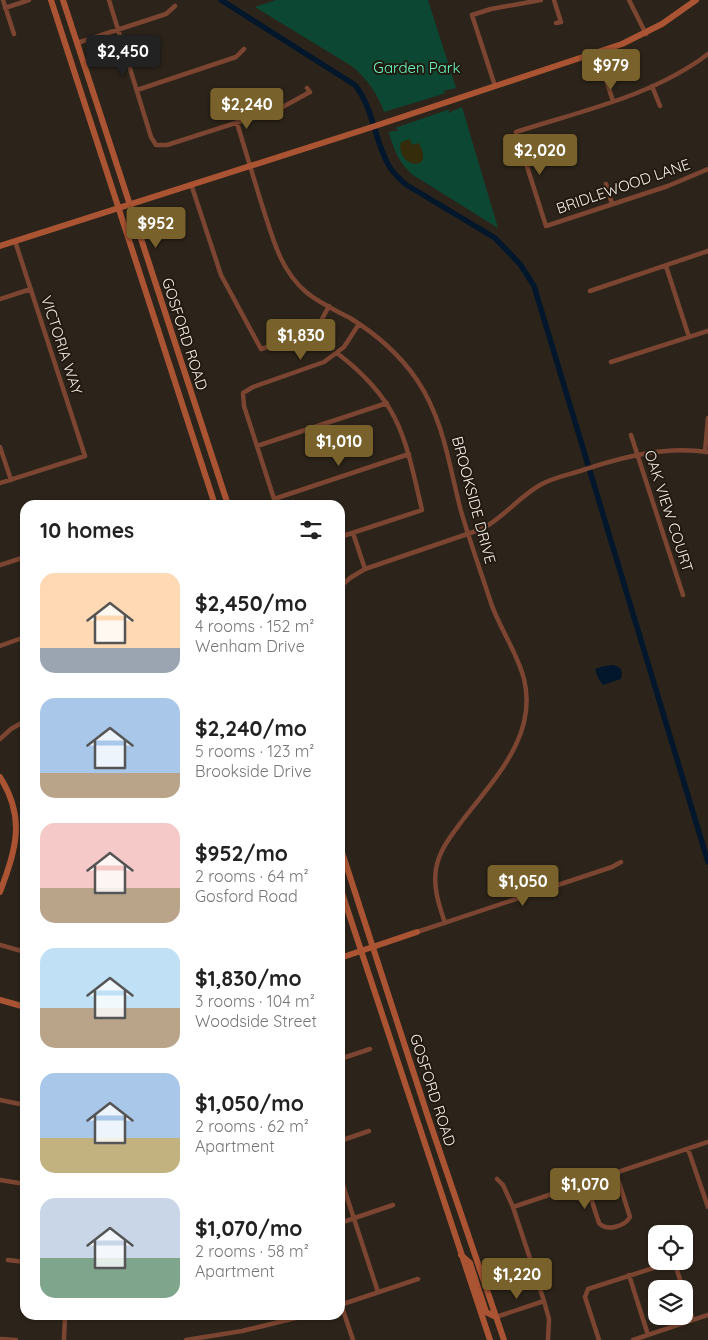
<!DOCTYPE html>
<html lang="en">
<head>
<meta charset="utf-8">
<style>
	:root { --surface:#fff; --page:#f6f6f6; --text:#222; --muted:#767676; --accent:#79612b }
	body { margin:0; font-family:Quicksand,sans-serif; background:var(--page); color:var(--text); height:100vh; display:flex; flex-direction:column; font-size:19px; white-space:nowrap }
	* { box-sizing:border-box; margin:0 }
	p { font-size:16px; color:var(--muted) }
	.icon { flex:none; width:28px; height:28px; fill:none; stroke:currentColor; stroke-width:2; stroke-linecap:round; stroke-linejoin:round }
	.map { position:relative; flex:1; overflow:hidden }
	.side { position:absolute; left:20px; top:500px; width:325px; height:820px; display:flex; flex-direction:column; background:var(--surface); border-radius:15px; box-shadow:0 1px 4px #0004 }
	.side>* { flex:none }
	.tools { position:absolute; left:648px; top:1225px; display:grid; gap:10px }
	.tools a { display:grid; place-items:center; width:45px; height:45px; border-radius:10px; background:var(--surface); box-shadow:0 1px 4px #0004; font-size:25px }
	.price { position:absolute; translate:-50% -42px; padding:0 11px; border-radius:5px; background:var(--accent); color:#fff; font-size:16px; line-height:32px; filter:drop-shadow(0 1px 2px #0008) }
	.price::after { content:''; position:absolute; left:50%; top:30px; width:15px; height:11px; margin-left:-8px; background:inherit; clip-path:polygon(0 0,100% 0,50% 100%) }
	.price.selected { background:#222; color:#fff }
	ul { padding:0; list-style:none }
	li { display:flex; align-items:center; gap:15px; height:125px; padding:0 20px }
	li span { display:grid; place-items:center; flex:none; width:140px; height:100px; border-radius:15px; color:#555 }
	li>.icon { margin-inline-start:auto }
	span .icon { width:60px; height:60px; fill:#fffc; stroke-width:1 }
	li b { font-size:21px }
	h2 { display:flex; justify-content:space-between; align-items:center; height:60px; padding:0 20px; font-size:21px }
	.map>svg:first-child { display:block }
	.green { fill:#0c4733 }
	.sand { fill:#352c0b }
	.water { fill:#02172b }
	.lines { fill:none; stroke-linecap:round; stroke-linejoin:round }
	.canal { stroke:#02172b; stroke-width:5.5 }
	.street { stroke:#7c4531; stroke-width:4.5 }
	.secondary { stroke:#ab5433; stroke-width:6 }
	.labels { text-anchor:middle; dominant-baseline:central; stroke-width:4; stroke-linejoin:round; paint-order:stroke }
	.park-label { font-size:15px; fill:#68ffc5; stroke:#221a11 }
	.street-label { font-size:15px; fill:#f6f0ea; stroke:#221a11 }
</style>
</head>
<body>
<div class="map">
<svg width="708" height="1340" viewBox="0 0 708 1340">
	<rect width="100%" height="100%" fill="#2c241a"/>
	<!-- green -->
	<path class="green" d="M276,0H428L456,88L443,91L446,93L384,112C377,93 368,80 353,67L255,7Z
		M462,107L498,228L413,175C399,163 394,150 389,133V132L399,130L395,128L450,109L448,113Z"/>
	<!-- sand -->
	<path class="sand" d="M410,139L412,145L419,143C420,146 423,151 423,155C425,166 411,166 405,159C402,156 401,151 400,147L401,142Z"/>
	<!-- water -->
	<path class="water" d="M614,665L620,668L622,673L621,679L603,685L598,678L595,669L604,666Z"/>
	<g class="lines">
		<!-- canal -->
		<path class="canal" d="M221,0L355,85C374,109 374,140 389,166C393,173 399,178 405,184L495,238L520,264L534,286L708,862"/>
		<!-- street -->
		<path class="street" d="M3,0L14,34
			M109,0L151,137L156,145H167L279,109L310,92L307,88
			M554,0L561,22L556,23
			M629,0L646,34
			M5,8L29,0
			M77,43L166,14L175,6
			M597,53L613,101
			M708,54C653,96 581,111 516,132L546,226L668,186L708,169
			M495,86L472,15L491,9L541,0
			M652,86L660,106
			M137,90L236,57L244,49
			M237,123C245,150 253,176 261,202C272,235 279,269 306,292C319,303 335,310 350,318C376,334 400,355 417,380C444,420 449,466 461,511C470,542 481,572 491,603C500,629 517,652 524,679C538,736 494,779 462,821C451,836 439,850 436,869C433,888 439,905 445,923
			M191,184L221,275L261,349L315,332L329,306
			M606,184L612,204
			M666,266L689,337
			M590,291L708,251
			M0,299L31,289
			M337,353C400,401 405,437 422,510L340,537
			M611,362L708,331
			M631,435L683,595
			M257,446L387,403
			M0,447L11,480
			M705,452L708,418
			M0,483L85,456L15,241
			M274,499L409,454
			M276,505L244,406L243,393L253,387L324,362L344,347L359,324
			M353,533L365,569
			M0,565L25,557
			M340,587L350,578L365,569L482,529C504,517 519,497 540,485C552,478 567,475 580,471C622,457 663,446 708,452
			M0,646L25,637
			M0,739L11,729L25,721
			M417,932L612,867L621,862
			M0,945L25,952
			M340,1059L370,1049
			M0,1100L25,1105
			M340,1141L369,1131
			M688,1149L708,1207
			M340,1176L378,1292
			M497,1179L503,1185L513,1207L544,1301L549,1319L548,1340
			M0,1180L25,1184
			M586,1183L599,1223C607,1232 625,1226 630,1217L616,1173
			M513,1207L708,1142
			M340,1223L393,1205
			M8,1260L25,1262
			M629,1275L648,1335
			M684,1292L693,1320
			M341,1304L353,1340
			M340,1305L418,1279
			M496,1317L544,1301
			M0,1339L16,1340
			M64,1340L65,1315
			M186,1340L242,1331L308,1315
			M599,1340L585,1297L588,1289L669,1263L676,1267L683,1289
			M633,1340L708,1315"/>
		<!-- secondary -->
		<path class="secondary" d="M51,0L215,505
			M63,0L228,505
			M0,246L369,128L622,44L662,24L696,0
			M0,777C26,818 16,849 0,892
			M340,846L428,1117L504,1340
			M340,887L490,1340
			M340,958L417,932
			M0,1000L25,1007
			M461,1255L470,1263L486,1312L496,1317"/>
	</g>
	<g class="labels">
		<!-- park labels -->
		<g class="park-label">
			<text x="417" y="67">Garden Park</text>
		</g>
		<!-- street labels -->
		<g class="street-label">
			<text transform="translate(623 186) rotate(-19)">BRIDLEWOOD LANE</text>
			<text transform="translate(185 334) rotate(72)">GOSFORD ROAD</text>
			<text transform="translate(62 345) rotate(72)">VICTORIA WAY</text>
			<text transform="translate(474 500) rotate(75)">BROOKSIDE DRIVE</text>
			<text transform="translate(669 511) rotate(72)">OAK VIEW COURT</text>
			<text transform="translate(433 1090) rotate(72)">GOSFORD ROAD</text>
		</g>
	</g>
</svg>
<div class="tools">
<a><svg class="icon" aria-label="locate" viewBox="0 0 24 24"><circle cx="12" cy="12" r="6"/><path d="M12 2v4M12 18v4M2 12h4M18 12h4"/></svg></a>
<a><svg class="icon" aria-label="layers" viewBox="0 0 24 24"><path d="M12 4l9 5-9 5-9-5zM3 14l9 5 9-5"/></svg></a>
</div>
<b class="price selected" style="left:123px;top:77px">$2,450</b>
<b class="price" style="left:611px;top:91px">$979</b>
<b class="price" style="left:247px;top:130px">$2,240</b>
<b class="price" style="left:540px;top:176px">$2,020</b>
<b class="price" style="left:156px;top:249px">$952</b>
<b class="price" style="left:301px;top:361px">$1,830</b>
<b class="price" style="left:339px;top:467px">$1,010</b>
<b class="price" style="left:523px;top:907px">$1,050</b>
<b class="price" style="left:585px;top:1210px">$1,070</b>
<b class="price" style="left:517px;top:1300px">$1,220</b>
<section class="side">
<h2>10 homes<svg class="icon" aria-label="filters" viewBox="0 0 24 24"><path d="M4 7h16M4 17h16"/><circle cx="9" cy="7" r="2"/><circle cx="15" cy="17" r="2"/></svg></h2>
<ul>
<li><span style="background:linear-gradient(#ffd9b3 75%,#9aa5b1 0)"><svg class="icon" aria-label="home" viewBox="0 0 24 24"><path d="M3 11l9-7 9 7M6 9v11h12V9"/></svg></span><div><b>$2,450/mo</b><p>4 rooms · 152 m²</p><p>Wenham Drive</p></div></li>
<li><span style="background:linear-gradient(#a9c7e8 75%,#b9a48a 0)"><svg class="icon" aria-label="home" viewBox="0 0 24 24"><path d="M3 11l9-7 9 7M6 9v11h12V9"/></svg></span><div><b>$2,240/mo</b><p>5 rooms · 123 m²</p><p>Brookside Drive</p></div></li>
<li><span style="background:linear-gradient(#f6c9c9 65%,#b9a48a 0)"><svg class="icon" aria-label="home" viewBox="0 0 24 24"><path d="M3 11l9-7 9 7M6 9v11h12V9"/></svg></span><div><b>$952/mo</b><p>2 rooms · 64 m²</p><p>Gosford Road</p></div></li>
<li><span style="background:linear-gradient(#bfe0f5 60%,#b9a48a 0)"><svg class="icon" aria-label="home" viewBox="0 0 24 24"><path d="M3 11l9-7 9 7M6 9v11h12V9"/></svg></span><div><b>$1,830/mo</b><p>3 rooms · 104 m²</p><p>Woodside Street</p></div></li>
<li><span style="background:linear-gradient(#a9c7e8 65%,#c2b280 0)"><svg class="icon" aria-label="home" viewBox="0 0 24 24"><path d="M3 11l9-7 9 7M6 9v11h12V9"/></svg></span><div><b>$1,050/mo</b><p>2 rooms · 62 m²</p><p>Apartment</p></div></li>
<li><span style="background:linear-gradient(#c9d6e8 60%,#7fa58c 0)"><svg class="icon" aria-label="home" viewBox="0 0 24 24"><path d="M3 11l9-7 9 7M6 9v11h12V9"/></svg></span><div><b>$1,070/mo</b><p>2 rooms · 58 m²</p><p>Apartment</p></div></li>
</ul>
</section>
</div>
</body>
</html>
